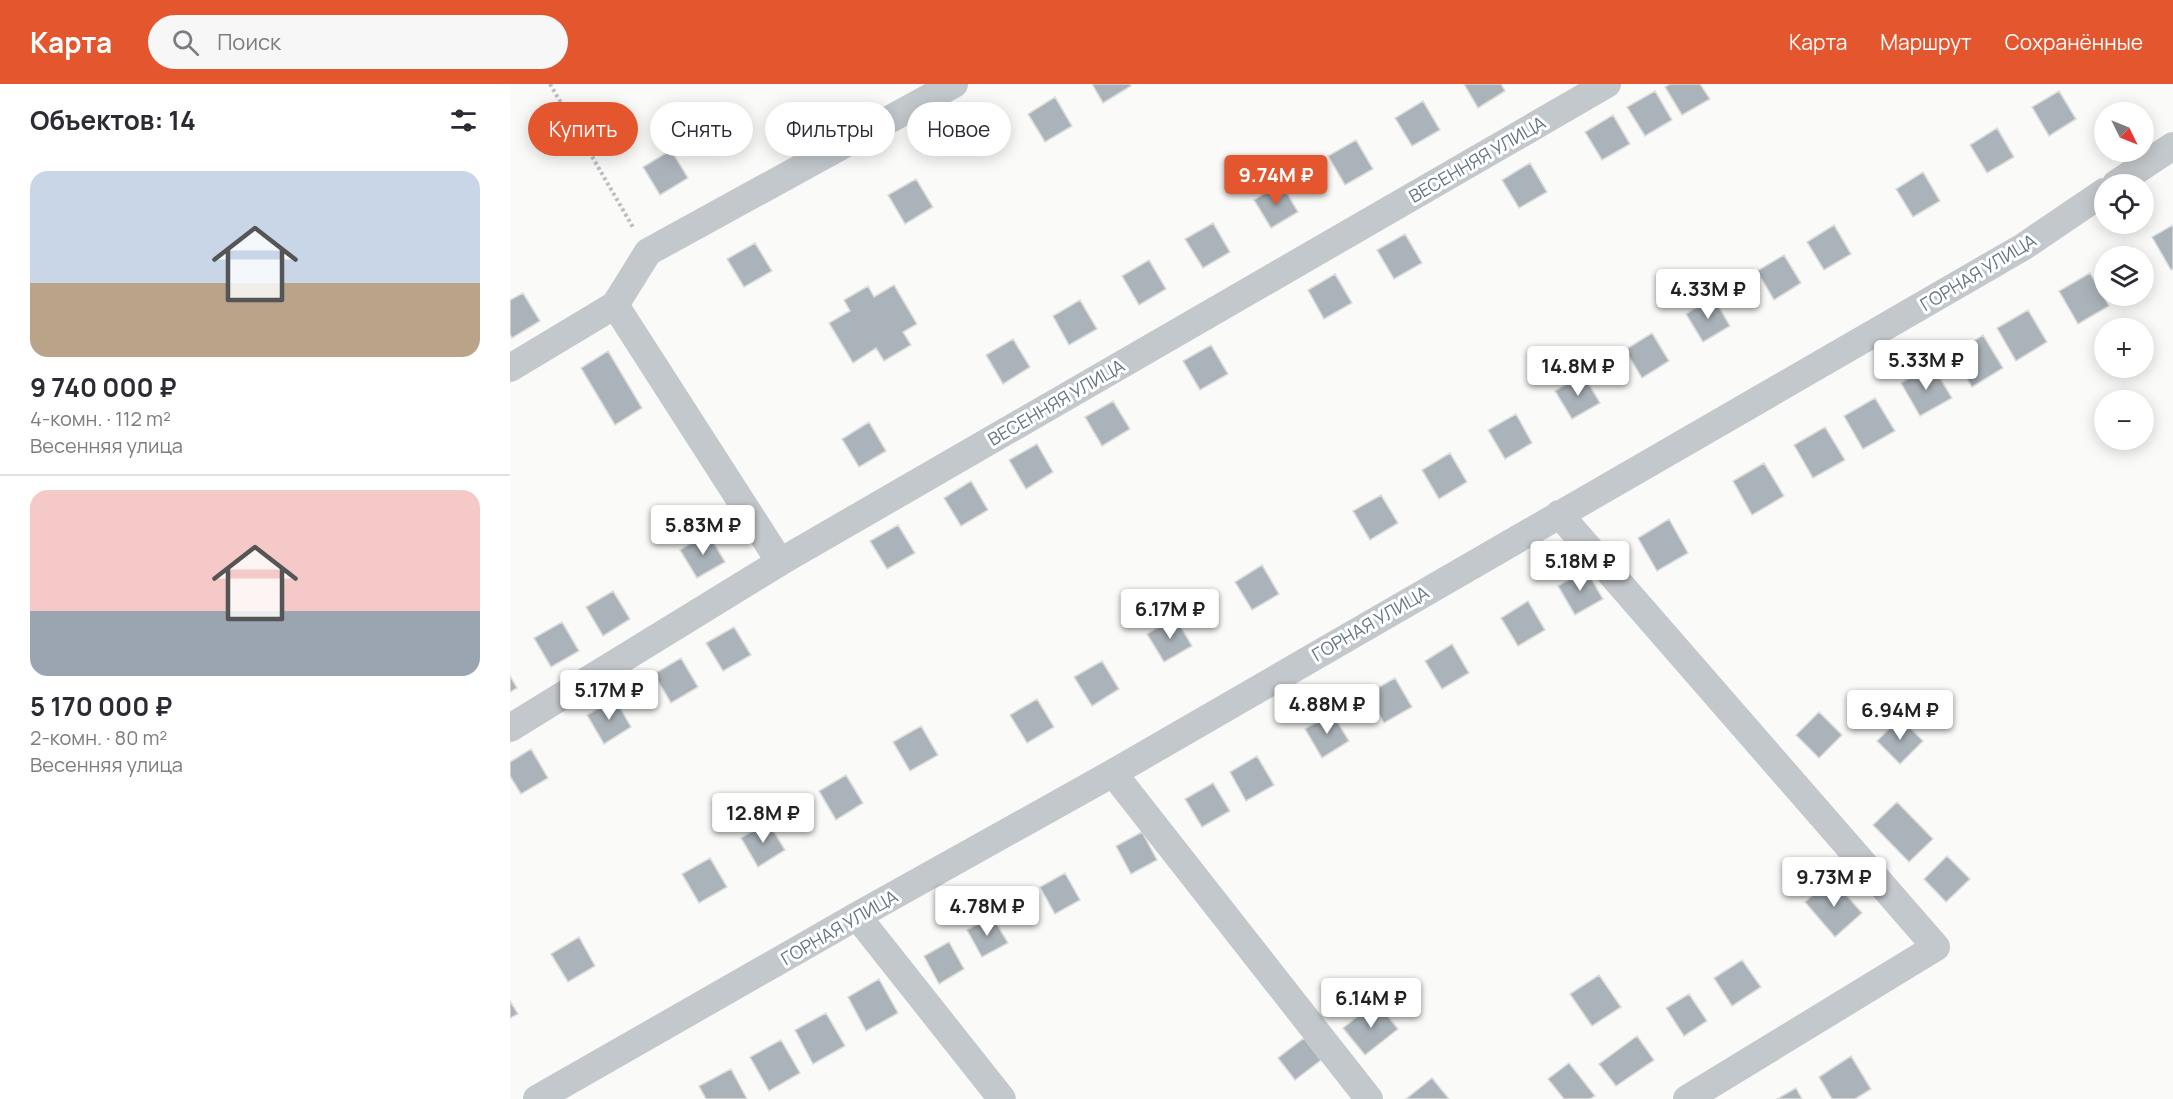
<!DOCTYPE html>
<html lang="ru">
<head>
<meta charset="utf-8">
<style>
	:root { --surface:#fff; --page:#f7f7f7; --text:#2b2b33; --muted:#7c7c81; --line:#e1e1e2; --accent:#e4572e }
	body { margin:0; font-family:Manrope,sans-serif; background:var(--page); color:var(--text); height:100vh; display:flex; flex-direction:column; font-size:22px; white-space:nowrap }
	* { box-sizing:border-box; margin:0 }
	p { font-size:20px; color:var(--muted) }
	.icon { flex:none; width:33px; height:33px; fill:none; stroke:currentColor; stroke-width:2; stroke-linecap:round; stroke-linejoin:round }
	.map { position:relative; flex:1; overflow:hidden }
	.drawer { display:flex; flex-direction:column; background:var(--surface); width:510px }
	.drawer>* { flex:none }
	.guide { position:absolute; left:18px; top:18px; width:570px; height:54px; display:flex; gap:12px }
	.needle { width:39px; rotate:133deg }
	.controls { position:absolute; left:1584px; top:18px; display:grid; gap:12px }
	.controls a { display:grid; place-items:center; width:60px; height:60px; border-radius:50%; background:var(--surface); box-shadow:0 3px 15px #0003; font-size:30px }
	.price { position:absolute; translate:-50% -51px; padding:0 14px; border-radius:6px; background:#fff; color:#222; font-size:20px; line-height:39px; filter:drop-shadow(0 2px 3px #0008) }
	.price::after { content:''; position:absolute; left:50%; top:36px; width:18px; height:14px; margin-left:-9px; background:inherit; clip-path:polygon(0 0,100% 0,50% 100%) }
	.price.on { background:var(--accent); color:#fff }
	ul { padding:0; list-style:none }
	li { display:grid; align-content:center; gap:12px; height:318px; padding:0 30px }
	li+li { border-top:2px solid var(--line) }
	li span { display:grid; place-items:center; height:186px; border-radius:18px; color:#555 }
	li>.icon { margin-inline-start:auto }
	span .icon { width:108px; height:108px; fill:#fffc; stroke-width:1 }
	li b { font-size:26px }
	h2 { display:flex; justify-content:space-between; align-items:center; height:72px; padding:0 30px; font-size:26px }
	.pill { padding:0 21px; border-radius:27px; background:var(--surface); box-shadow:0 3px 15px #0003; font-size:21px; line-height:54px }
	.pill.on { background:var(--accent); color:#fff }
	header { display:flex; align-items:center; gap:36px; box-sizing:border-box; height:84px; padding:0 30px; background:var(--accent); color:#fff }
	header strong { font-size:28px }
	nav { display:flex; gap:33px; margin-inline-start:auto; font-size:21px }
	.search { width:420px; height:54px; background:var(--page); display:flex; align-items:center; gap:15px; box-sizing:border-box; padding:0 21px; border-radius:33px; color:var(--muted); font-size:22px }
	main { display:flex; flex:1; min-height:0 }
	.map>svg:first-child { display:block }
	.building { fill:#aab3b9; stroke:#dcdcda; stroke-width:1.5 }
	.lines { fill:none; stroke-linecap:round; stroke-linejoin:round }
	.path { stroke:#bbbfc2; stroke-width:4; stroke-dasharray:3 3; stroke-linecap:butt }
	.minor { stroke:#c3c8cc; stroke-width:28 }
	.labels { text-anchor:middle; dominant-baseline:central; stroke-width:6; stroke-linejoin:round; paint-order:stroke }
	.street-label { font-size:18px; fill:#657683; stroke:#fff }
</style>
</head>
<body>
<header>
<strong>Карта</strong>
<div class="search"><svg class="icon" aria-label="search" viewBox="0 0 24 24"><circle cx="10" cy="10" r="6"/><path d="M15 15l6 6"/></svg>Поиск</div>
<nav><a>Карта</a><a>Маршрут</a><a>Сохранённые</a></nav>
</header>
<main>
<section class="drawer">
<h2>Объектов: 14<svg class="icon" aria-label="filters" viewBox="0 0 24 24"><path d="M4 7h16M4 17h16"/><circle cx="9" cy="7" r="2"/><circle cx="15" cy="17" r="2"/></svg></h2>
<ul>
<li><span style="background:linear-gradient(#c9d6e8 60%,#b9a48a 0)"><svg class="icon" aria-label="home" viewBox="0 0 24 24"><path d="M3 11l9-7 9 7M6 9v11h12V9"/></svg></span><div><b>9 740 000 ₽</b><p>4-комн. · 112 m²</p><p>Весенняя улица</p></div></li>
<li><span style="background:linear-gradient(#f6c9c9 65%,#9aa5b1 0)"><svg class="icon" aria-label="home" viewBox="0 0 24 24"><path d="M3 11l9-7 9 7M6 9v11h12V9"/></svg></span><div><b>5 170 000 ₽</b><p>2-комн. · 80 m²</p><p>Весенняя улица</p></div></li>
</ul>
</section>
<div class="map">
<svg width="1663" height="1015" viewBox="0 0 1663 1015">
	<rect width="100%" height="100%" fill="#fafaf8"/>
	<!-- building -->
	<path class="building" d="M582,0H620L621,2L593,19Z
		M954,0H991L995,7L968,24Z
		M1160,0H1190L1200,15L1172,31L1155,3Z
		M1145,7L1162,36L1135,52L1117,23Z
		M1549,7L1566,35L1539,52L1522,23Z
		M545,13L562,42L535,58L518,30Z
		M913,17L930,46L902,62L885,34Z
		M1103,31L1120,60L1092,76L1075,48Z
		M1487,44L1504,73L1477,89L1460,61Z
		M846,56L863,85L835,101L818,72Z
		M161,66L178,94L150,111L133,83Z
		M1020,79L1037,108L1009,124L992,96Z
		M1413,88L1430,117L1403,133L1386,105Z
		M406,95L423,123L395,140L378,111Z
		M771,99L788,128L761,144L744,116Z
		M703,139L720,168L693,184L675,155Z
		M1324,141L1341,170L1314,186L1297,158Z
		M1663,141V185L1661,186L1642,153Z
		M895,150L912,179L884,195L867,166Z
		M245,159L262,187L234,203L217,175Z
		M1622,163L1628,172H1607Z
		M1274,171L1291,199L1264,216L1247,187Z
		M639,176L656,205L629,221L612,192Z
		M1634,183L1642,197L1634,201Z
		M1580,189L1599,222L1568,240L1549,207Z
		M825,190L842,219L814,235L798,206Z
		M384,201L407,240L393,248L401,261L374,277L366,264L343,279L319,239L340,227L334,216L358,202L364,213Z
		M13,209L30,237L2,254L0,250V216Z
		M1203,213L1220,242L1193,258L1176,230Z
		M570,216L587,245L559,261L543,232Z
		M1518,226L1537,258L1506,277L1487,244Z
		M1142,249L1159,277L1132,294L1115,266Z
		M1473,251L1493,284L1462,303L1443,270Z
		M503,255L520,283L493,300L476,271Z
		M701,261L718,290L690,306L673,277Z
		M98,267L132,324L105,341L71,284Z
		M1422,281L1442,314L1410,332L1391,299Z
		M1073,290L1090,319L1062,335L1045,307Z
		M1365,314L1385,347L1353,365L1334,332Z
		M603,317L620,345L592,362L575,333Z
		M1006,330L1022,359L995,375L978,346Z
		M359,338L376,367L349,383L332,355Z
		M1315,343L1335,376L1303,394L1284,361Z
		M527,360L543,388L516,405L499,376Z
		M940,369L957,398L929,415L912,386Z
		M1254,379L1274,412L1242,431L1223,397Z
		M461,397L478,426L451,442L434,414Z
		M871,411L888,439L860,456L843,427Z
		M1159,435L1178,469L1147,487L1128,454Z
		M388,441L405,469L377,485L360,457Z
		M198,449L215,478L187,494L170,466Z
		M752,481L769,510L742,526L725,498Z
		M1076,486L1093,515L1065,531L1048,502Z
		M103,507L120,535L93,552L76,523Z
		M1018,517L1035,546L1008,562L991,534Z
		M665,533L682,562L654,578L637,550Z
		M52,538L69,567L41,583L24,554Z
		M224,543L241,571L213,587L196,559Z
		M942,560L959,589L932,605L915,577Z
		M171,574L188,603L161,619L144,590Z
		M592,577L609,605L582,622L564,593Z
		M0,592L7,604L0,608Z
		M885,594L902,623L874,639L857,610Z
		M105,615L121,643L94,660L77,631Z
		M527,615L544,643L517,659L500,631Z
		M1309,628L1332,651L1309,674L1286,651Z
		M822,629L839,657L812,674L795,645Z
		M1390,634L1413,657L1390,680L1367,657Z
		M411,642L428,671L400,687L383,658Z
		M21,665L38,694L11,710L0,692V678Z
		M747,672L764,701L736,717L720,688Z
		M336,691L353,719L326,736L309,707Z
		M703,699L720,727L692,743L675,715Z
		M1387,718L1423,755L1399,778L1363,741Z
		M258,738L275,766L248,783L231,754Z
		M632,748L647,776L621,790L606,762Z
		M1437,772L1460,795L1436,818L1414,795Z
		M200,774L217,803L189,819L172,790Z
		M555,789L570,816L545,830L530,803Z
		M1322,795L1352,829L1325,853L1295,818Z
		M482,832L498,859L472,873L457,846Z
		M69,853L85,882L58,898L41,870Z
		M439,858L454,885L429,900L414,872Z
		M1232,876L1251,903L1222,922L1204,894Z
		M1089,891L1111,923L1082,942L1060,910Z
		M369,895L388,929L356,947L338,913Z
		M1179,910L1197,937L1174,952L1156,924Z
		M0,917L8,930L0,934Z
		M866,918L888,945L855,971L833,944Z
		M316,929L335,962L303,980L285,946Z
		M1127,952L1144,976L1106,1002L1089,980Z
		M794,954L811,976L785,996L768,974Z
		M271,956L290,989L259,1007L240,973Z
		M1341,972L1361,1005L1345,1015H1322L1309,993Z
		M1059,979L1085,1012L1080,1015H1054L1038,995Z
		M221,985L237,1015H196L189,1002Z
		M922,994L939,1015H896Z
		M1286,1004L1292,1015H1267Z"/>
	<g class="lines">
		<!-- path -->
		<path class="path" d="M40,0L124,145"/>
		<!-- minor -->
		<path class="minor" d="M1606,100L1663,62
			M105,221L270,478
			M0,284L105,221L138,168L444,0
			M1049,430L1426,863L1177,1015
			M0,644L270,478L1097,0
			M603,689L859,1015
			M347,832L492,1015
			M27,1015L347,832L603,689L1513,163L1594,108"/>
	</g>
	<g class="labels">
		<!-- street labels -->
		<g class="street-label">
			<text transform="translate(967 75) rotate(-30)">ВЕСЕННЯЯ УЛИЦА</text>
			<text transform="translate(1468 188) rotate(-31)">ГОРНАЯ УЛИЦА</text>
			<text transform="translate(546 318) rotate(-30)">ВЕСЕННЯЯ УЛИЦА</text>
			<text transform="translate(860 539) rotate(-30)">ГОРНАЯ УЛИЦА</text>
			<text transform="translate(329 843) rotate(-30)">ГОРНАЯ УЛИЦА</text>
		</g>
	</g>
</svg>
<div class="controls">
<a><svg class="needle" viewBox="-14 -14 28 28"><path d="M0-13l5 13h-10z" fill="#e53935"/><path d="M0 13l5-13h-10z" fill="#7c7c81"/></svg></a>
<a><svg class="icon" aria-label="locate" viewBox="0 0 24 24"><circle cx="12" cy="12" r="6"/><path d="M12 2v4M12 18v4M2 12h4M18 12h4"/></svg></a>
<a><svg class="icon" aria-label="layers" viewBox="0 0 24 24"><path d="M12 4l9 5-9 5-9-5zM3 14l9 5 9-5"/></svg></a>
<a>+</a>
<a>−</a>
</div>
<b class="price on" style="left:766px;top:122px">9.74M ₽</b>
<b class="price" style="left:1198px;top:236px">4.33M ₽</b>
<b class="price" style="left:1416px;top:307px">5.33M ₽</b>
<b class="price" style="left:1068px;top:313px">14.8M ₽</b>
<b class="price" style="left:193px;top:472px">5.83M ₽</b>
<b class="price" style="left:1070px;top:508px">5.18M ₽</b>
<b class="price" style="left:660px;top:556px">6.17M ₽</b>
<b class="price" style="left:99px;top:637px">5.17M ₽</b>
<b class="price" style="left:817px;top:651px">4.88M ₽</b>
<b class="price" style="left:1390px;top:657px">6.94M ₽</b>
<b class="price" style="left:253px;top:760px">12.8M ₽</b>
<b class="price" style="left:1324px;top:824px">9.73M ₽</b>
<b class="price" style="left:477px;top:853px">4.78M ₽</b>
<b class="price" style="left:861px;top:945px">6.14M ₽</b>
<div class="guide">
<a class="pill on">Купить</a>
<a class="pill">Снять</a>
<a class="pill">Фильтры</a>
<a class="pill">Новое</a>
</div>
</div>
</main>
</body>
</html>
